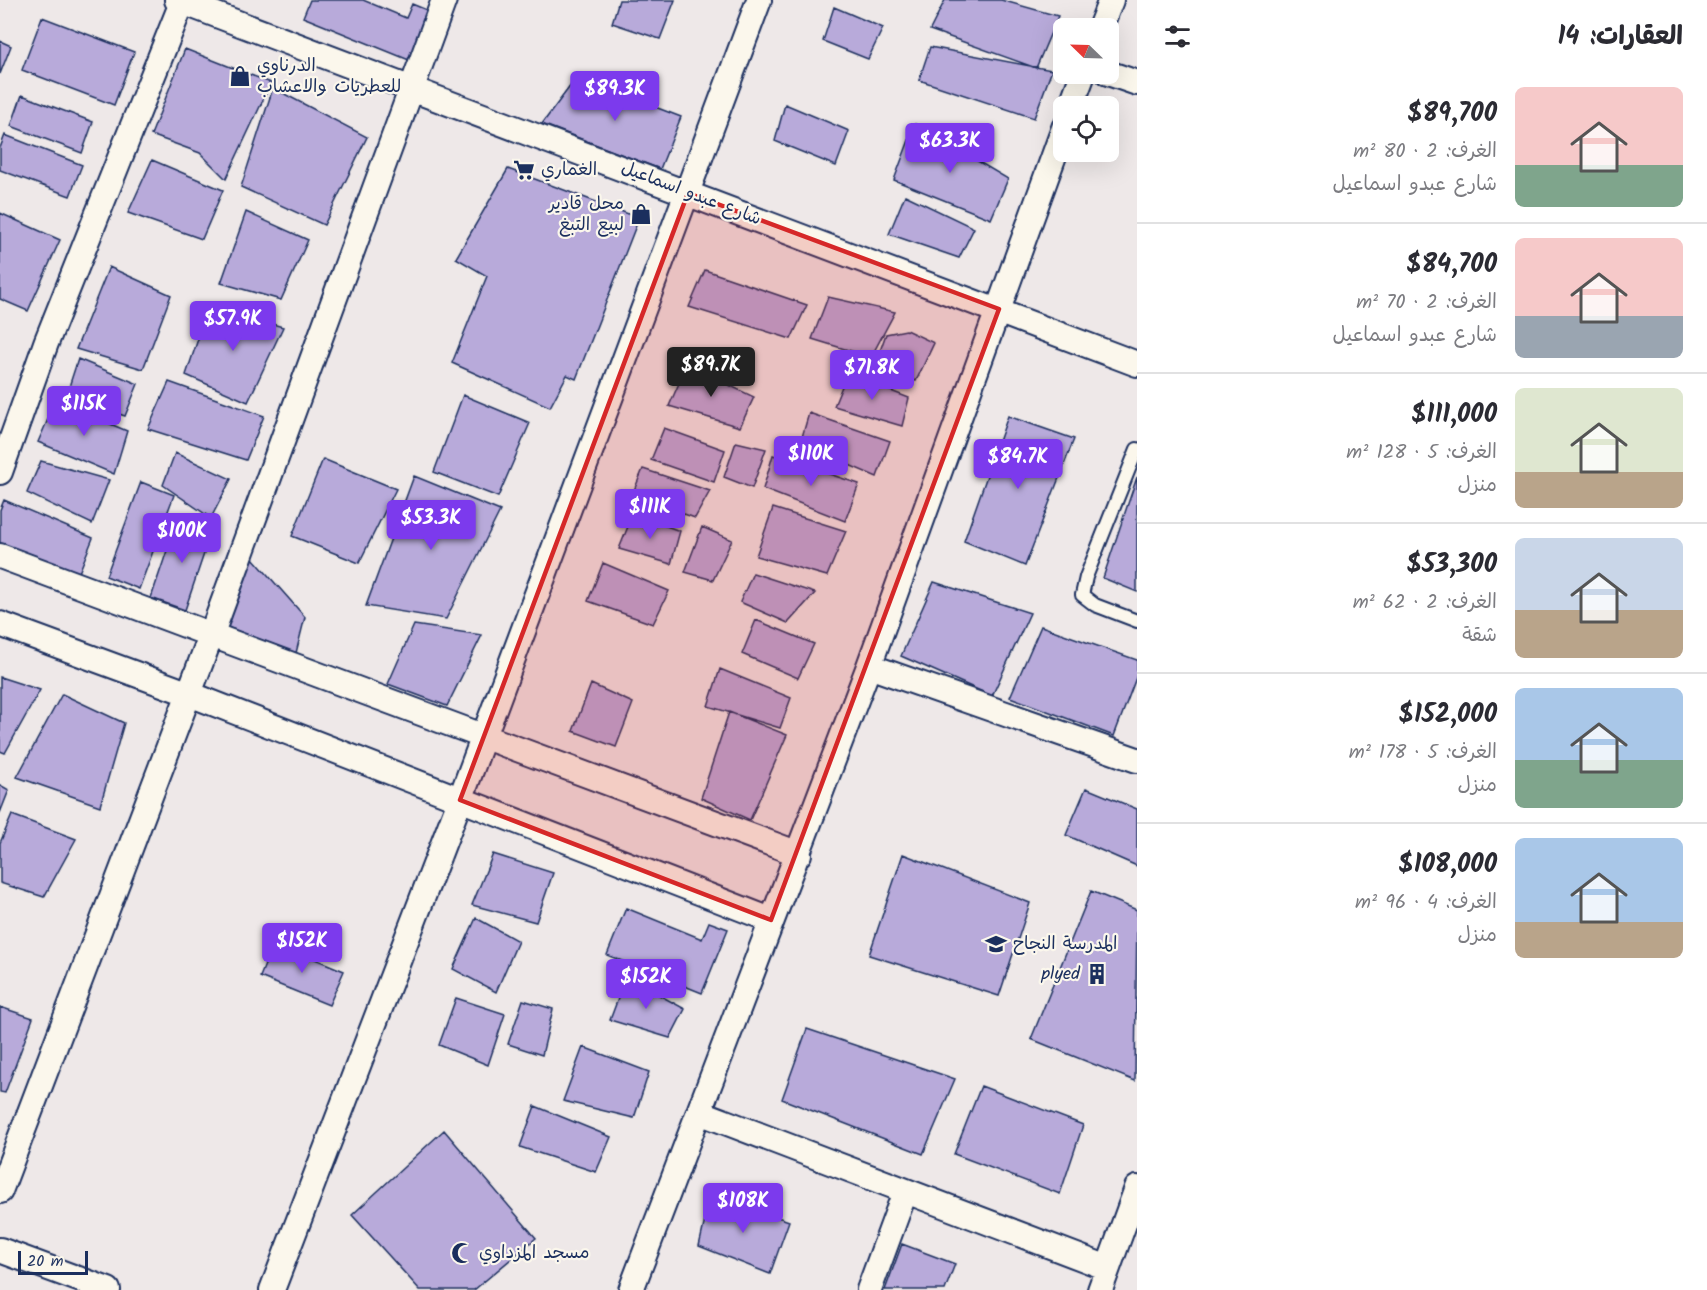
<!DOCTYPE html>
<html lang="ar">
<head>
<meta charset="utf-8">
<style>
	:root { --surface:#fff; --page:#f2f2f3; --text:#2b2b33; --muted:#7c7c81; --line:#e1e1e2; --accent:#7c3aed }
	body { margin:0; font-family:Kalam,"Playpen Sans Arabic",sans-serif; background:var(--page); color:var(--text); direction:rtl; height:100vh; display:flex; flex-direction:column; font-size:22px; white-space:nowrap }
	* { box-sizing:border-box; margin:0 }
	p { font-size:20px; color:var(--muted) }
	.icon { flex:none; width:33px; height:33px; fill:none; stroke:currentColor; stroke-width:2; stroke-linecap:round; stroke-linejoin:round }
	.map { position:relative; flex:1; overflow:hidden; direction:ltr }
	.drawer { display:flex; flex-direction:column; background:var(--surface); width:570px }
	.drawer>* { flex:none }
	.needle { width:39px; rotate:293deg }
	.tools { position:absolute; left:1053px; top:18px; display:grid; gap:12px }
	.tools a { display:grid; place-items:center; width:66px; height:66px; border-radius:9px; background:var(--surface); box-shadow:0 6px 24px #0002; font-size:30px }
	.scale { position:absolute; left:18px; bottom:15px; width:70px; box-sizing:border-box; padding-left:6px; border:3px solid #1b2f5e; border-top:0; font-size:16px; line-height:21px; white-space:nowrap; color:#1b2f5e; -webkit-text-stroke:4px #fbf7ec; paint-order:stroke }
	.price { position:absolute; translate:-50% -51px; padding:0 14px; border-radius:6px; background:var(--accent); color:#fff; font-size:20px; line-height:39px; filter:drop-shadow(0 2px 3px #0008) }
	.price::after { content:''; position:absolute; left:50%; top:36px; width:18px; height:14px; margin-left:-9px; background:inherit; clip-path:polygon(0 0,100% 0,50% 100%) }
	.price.selected { background:#222; color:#fff }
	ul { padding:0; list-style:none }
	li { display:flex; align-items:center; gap:18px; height:150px; padding:0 24px }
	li+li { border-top:2px solid var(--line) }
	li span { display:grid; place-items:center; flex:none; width:168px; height:120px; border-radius:9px; color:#555 }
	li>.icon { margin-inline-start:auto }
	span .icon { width:72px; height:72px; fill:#fffc; stroke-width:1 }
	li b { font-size:26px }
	h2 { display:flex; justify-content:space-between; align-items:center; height:72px; padding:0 24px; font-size:26px }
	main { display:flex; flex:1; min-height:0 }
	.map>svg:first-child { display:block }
	.building { fill:#b8aada; stroke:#1b2f5e; stroke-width:1.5 }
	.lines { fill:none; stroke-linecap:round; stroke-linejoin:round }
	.lane-casing { stroke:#1b2f5e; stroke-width:16 }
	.street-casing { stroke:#1b2f5e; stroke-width:28 }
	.lane { stroke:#fbf7ec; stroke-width:12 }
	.street { stroke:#fbf7ec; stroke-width:24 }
	.marked { fill:#d62828; fill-opacity:0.2; stroke:#d62828; stroke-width:4.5; stroke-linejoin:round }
	.labels { text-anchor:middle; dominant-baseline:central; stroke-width:4.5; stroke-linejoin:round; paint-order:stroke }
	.poi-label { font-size:18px; fill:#1b2f5e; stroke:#fbf7ec; text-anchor:start }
	.street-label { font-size:18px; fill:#1b2f5e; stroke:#fbf7ec }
</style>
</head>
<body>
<main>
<section class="drawer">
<h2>العقارات: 14<svg class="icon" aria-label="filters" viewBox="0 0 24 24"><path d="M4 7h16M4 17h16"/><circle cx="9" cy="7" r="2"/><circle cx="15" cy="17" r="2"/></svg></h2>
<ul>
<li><span style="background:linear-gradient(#f6c9c9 65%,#7fa58c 0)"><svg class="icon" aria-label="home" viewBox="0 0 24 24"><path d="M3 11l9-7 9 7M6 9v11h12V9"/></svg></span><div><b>$89,700</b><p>الغرف: 2 · 80 m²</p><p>شارع عبدو اسماعيل</p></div></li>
<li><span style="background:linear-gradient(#f6c9c9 65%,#9aa5b1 0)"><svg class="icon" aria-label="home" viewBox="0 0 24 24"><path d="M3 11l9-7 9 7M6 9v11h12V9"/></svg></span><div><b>$84,700</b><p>الغرف: 2 · 70 m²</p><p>شارع عبدو اسماعيل</p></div></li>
<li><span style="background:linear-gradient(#dfe7d0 70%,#b9a48a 0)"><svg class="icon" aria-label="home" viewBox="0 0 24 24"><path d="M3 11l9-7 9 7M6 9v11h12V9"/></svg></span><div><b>$111,000</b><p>الغرف: 5 · 128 m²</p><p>منزل</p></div></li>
<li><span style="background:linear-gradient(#c9d6e8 60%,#b9a48a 0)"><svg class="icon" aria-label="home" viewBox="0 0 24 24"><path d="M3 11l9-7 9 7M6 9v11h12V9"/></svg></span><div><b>$53,300</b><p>الغرف: 2 · 62 m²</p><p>شقة</p></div></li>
<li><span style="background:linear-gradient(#a9c7e8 60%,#7fa58c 0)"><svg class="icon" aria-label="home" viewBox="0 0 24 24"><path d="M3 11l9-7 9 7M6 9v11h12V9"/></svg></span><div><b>$152,000</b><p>الغرف: 5 · 178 m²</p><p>منزل</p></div></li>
<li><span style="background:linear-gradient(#a9c7e8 70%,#b9a48a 0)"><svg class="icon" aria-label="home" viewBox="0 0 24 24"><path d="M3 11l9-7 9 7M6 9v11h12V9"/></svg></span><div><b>$108,000</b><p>الغرف: 4 · 96 m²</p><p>منزل</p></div></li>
</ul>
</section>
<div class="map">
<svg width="1137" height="1290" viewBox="0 0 1137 1290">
	<rect width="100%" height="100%" fill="#eee8e8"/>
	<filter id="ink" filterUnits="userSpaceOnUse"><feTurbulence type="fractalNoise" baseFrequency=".0167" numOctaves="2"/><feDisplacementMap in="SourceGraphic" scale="12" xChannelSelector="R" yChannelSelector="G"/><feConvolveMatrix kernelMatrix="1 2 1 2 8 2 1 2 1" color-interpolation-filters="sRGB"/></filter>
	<g filter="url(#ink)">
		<!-- building -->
		<path class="building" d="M310,0H363L406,18L412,4L429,11L409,60L303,17Z
			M619,0H675L660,39L612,23Z
			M945,0H1001L1058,16L1036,68L930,30Z
			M834,7L883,28L868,59L823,41Z
			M42,17L134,52L114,105L22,70Z
			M0,41L11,46L0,74Z
			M930,47L1052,70L1034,118L919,80Z
			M185,49L271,83L226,179L200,153L151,135Z
			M577,77L681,117L660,169L542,124Z
			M273,88L367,137L324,225L241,187Z
			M22,95L93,122L82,153L11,126Z
			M785,104L849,131L836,166L775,141Z
			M915,124L1008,179L991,219L894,180Z
			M5,135L82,165L70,196L0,170V148Z
			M152,160L223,190L202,239L128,213Z
			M508,169L639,218L576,379L567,375L550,407L452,363L487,276L456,258Z
			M905,195L974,228L959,258L889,234Z
			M246,212L308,240L281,300L221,283Z
			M0,213L60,240L28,311L0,299Z
			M109,267L171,295L143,369L76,349Z
			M705,270L807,305L791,339L689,307Z
			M828,297L895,312L871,357L812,339Z
			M209,306L283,327L248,402L186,375Z
			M906,330L934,343L916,381L874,368L886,334Z
			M78,359L138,384L125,416L66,396Z
			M687,365L754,397L740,427L669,406Z
			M847,374L909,398L902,426L834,406Z
			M169,382L264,416L246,460L148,429Z
			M463,395L530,423L498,497L434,472Z
			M56,401L127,431L114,474L38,442Z
			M809,413L890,441L877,477L800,444Z
			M1008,416L1074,439L1025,566L964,541Z
			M664,428L725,450L714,482L651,460Z
			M736,442L766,449L752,488L724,477Z
			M175,453L231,479L211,518L163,485Z
			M773,455L859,484L845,521L763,489Z
			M323,459L396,489L359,563L292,536Z
			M41,461L109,480L92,524L27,493Z
			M643,469L710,491L695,518L632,495Z
			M414,476L500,511L446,619L366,606Z
			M1137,477V592L1103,578Z
			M141,482L174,495L139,589L106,576Z
			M4,500L93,538L78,575L0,545V510Z
			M773,508L846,531L827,576L756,556Z
			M633,514L680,531L671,564L619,549Z
			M178,518L212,530L185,610L151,598Z
			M702,527L732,540L713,580L685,572Z
			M252,557L305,617L296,653L224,626Z
			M603,563L669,591L653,624L588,601Z
			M753,573L815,593L788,623L740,602Z
			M934,582L1030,613L992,696L901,656Z
			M756,620L814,644L798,678L742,654Z
			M414,625L482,635L447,706L388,684Z
			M1041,626L1137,660V675L1114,736L1010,697Z
			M720,669L791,698L780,728L708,706Z
			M0,677L40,690L5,753L0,751Z
			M591,684L633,703L616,747L573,731Z
			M62,694L124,723L100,806L17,777Z
			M729,712L787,735L750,820L701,798Z
			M0,785L9,790L0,813Z
			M1086,788L1137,809V866L1066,835Z
			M12,815L76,839L44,897L0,883V843Z
			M493,854L553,873L536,922L472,905Z
			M903,854L1030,903L999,996L869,955Z
			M1091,891L1137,910L1135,1081L1031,1039Z
			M626,908L702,939L709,922L728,929L702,993L607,955Z
			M476,918L518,941L496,992L453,969Z
			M274,942L344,971L329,1005L260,977Z
			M626,977L685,1009L670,1038L610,1020Z
			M456,998L505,1014L488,1065L439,1045Z
			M523,1000L553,1009L542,1055L508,1044Z
			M0,1007L33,1018L5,1093L0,1092Z
			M807,1029L955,1079L923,1154L782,1099Z
			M583,1047L649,1072L634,1118L563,1101Z
			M981,1086L1083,1125L1060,1194L954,1154Z
			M535,1106L611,1137L596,1172L520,1147Z
			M444,1130L536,1238L474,1290H420L352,1215Z
			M711,1194L789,1221L770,1274L699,1246Z
			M902,1244L955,1264L945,1290H885Z"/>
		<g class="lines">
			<defs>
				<path id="lane" d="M1137,449L1086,577L1082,595L1095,605L1137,621"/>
				<path id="street" d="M177,0L1137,364
					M1100,28L1111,0
					M1108,73L1137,83
					M1071,106L1083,74
					M0,472L46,343L183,0
					M0,556L799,854
					M0,624L187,693L771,920
					M869,666L1137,760
					M699,1112L1108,1268
					M0,1191L212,633L444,0
					M0,1250L108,1290
					M272,1290L460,800L759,0
					M631,1290L869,666L1064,128
					M869,1290L905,1192
					M1100,1290L1137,1188"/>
			</defs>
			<!-- lane casing -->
			<use href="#lane" class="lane-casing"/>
			<!-- street casing -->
			<use href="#street" class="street-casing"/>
			<!-- lane -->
			<use href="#lane" class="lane"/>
			<!-- street -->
			<use href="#street" class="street"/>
		</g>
	</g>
	<!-- marked area -->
	<path class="marked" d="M688,193L999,309L771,920L460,800Z"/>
	<!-- icons -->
	<defs>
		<symbol id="shop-bare" viewBox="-9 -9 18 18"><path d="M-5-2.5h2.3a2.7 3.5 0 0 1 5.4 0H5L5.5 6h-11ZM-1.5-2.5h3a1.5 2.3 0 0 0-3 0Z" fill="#1b2f5e" stroke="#fbf7ec" stroke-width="2.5" paint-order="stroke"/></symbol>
		<symbol id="supermarket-bare" viewBox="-9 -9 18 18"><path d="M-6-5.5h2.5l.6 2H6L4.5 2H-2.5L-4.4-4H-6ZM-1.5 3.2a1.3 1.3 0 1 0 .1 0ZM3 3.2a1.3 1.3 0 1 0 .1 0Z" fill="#1b2f5e" stroke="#fbf7ec" stroke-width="2.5" paint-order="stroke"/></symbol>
		<symbol id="school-bare" viewBox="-9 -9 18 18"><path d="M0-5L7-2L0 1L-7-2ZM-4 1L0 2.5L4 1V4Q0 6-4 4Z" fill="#1b2f5e" stroke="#fbf7ec" stroke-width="2.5" paint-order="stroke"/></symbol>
		<symbol id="building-bare" viewBox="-9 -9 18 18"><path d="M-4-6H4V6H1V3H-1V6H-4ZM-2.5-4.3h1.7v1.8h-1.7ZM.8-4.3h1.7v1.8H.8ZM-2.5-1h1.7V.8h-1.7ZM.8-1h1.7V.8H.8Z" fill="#1b2f5e" stroke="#fbf7ec" stroke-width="2.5" paint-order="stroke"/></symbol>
		<symbol id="mosque-bare" viewBox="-9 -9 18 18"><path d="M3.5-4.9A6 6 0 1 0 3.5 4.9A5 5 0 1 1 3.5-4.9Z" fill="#1b2f5e" stroke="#fbf7ec" stroke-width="2.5" paint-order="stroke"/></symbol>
	</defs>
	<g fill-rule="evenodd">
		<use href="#shop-bare" x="225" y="61" width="30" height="30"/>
		<use href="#supermarket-bare" x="509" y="155" width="30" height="30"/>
		<use href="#shop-bare" x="626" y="199" width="30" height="30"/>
		<use href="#school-bare" x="981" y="929" width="30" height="30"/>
		<use href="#building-bare" x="1082" y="959" width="30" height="30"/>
		<use href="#mosque-bare" x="447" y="1238" width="30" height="30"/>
	</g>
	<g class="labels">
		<!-- poi labels -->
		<g class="poi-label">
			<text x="257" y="66">الدرناوي<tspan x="257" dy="21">للعطريات والاعشاب</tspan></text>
			<text x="541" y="170">الغماري</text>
			<text x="624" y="204" text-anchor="end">محل قادير<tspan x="624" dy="21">لبيع التبغ</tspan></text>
			<text x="1013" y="944">المدرسة النجاح</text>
			<text x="1080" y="974" text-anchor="end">plyed</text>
			<text x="479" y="1253">مسجد المزداوي</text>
		</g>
		<!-- street labels -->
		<g class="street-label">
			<text transform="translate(691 194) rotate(21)">شارع عبدو اسماعيل</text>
		</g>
	</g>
</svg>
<div class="tools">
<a><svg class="needle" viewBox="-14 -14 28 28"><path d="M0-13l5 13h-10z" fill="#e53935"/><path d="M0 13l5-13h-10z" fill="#7c7c81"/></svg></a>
<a><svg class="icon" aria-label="locate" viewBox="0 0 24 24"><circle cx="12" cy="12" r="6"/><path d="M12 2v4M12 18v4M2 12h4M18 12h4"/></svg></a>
</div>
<div class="scale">20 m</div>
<b class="price" style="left:615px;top:122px">$89.3K</b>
<b class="price" style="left:950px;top:174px">$63.3K</b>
<b class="price" style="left:233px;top:352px">$57.9K</b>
<b class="price selected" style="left:711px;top:398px">$89.7K</b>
<b class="price" style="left:872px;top:401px">$71.8K</b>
<b class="price" style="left:84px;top:437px">$115K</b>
<b class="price" style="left:811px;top:487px">$110K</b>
<b class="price" style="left:1018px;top:490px">$84.7K</b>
<b class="price" style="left:650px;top:540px">$111K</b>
<b class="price" style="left:431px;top:551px">$53.3K</b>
<b class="price" style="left:182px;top:564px">$100K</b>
<b class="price" style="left:302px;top:974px">$152K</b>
<b class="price" style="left:646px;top:1010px">$152K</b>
<b class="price" style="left:743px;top:1234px">$108K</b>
</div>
</main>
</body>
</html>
